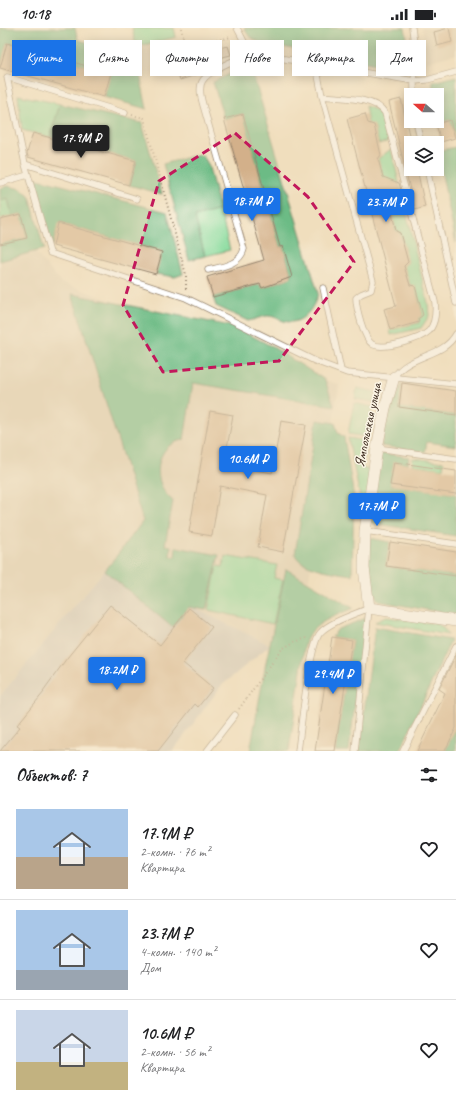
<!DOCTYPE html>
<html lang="ru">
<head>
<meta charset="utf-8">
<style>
	:root { --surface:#fff; --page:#f2f2f2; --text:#202124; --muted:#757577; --line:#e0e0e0; --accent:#1a73e8 }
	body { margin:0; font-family:Caveat,sans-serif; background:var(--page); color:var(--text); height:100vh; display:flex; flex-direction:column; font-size:15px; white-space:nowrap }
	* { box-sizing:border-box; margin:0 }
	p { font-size:13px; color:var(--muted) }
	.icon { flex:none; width:22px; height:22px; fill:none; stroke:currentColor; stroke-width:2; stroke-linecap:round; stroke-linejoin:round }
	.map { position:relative; height:723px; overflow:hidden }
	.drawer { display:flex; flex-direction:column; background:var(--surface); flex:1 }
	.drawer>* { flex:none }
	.banner { position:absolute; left:12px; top:12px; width:432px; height:36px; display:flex; gap:8px }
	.needle { width:26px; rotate:291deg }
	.tools { position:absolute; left:404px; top:60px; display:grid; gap:8px }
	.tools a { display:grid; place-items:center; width:40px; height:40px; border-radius:0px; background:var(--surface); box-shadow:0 2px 10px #0003; font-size:20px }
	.price { position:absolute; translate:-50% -34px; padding:0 9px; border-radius:4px; background:var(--accent); color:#fff; font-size:13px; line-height:26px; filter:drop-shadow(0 1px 2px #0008) }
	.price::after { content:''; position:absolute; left:50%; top:24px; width:12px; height:9px; margin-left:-6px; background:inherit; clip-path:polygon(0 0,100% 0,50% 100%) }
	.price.selected { background:#222; color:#fff }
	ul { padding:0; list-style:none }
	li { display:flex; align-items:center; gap:12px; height:100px; padding:0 16px }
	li+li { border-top:1px solid var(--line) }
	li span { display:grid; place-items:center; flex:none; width:112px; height:80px; border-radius:0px; color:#555 }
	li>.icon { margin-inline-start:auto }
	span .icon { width:48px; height:48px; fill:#fffc; stroke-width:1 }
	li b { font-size:17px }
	h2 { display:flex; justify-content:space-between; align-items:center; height:48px; padding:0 16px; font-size:17px }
	.pill { padding:0 14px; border-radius:0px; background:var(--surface); box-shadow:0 2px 10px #0003; font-size:14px; line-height:36px }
	.pill.selected { background:var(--accent); color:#fff }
	.status { display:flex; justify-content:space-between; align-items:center; height:28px; padding:0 20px; background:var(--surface); direction:ltr }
	.status svg { height:11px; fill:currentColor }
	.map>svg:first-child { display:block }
	.built { fill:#deceb1 }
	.industrial { fill:#c9c3b8 }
	.green { fill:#86db9e; stroke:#60825e }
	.forest { fill:#6cbb85; stroke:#547252 }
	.building { fill:#d3b08a }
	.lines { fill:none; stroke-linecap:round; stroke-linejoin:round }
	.lane-casing { stroke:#96846e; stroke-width:7 }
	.street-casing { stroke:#96846e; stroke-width:12 }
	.path { stroke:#96846e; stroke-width:2; stroke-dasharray:1 3; stroke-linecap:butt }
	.lane { stroke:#fff; stroke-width:5.5 }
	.street { stroke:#fff; stroke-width:11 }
	.marked { fill:none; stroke:#c2185b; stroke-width:3; stroke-dasharray:8 5; stroke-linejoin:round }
	.labels { text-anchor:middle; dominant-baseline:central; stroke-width:3; stroke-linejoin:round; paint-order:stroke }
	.street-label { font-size:14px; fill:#3b2a1e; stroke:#fcf5e5 }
</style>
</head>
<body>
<div class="status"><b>10:18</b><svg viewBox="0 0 49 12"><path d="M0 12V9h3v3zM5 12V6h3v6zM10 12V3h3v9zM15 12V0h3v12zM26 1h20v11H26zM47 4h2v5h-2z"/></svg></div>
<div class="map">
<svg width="456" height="723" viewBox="0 0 456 723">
	<rect width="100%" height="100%" fill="#fcf5e5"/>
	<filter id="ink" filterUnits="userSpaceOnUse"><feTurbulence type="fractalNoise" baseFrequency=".025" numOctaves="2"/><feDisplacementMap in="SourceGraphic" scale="8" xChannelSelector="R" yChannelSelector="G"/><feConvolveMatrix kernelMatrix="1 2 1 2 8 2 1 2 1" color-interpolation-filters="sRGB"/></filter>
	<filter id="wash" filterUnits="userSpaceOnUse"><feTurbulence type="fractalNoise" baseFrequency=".012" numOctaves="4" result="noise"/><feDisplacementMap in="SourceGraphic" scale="16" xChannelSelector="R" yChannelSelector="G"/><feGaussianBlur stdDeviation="0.9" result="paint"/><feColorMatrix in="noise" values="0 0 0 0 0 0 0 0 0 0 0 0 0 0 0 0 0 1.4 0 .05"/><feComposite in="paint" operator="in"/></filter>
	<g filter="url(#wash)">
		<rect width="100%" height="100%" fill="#f0debd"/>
		<!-- built -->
		<path class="built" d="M422,0H456V26L427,34Z
			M28,216L64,258L83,317L63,255L339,357L308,557L270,617L108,538L0,668V223Z"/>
		<!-- industrial -->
		<path class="industrial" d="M108,538L270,617L221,658L173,723H0V668Z"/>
		<!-- green -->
		<path class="green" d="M132,0H174L176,9L136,19Z
			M18,67L60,76L50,109L22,102Z
			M365,78C386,83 384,95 389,113L379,116L374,98L368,95Z
			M391,121L401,163L383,149L378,131Z
			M402,168L428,275L429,288L421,300L391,307L390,302L419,295L418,291L423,287L415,258L410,257L404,238L408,234L400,205L396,203L392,185Z
			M8,171L12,188L0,191V173Z
			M220,182L230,222L205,228L195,189Z
			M357,360L376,364L374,374L355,371Z
			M354,375L373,379L367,409L348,406Z
			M348,410L367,413L362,440L372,442L365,494Z
			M413,430L444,434L443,441L412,437Z
			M225,528L277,537L274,550L283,552L273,596L208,582L217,538L223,539Z
			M386,589L438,596L443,600L448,607L375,594Z"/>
		<!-- forest -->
		<path class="forest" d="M0,0H75L78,12L136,27L147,81L104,69L111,45L7,15L0,39Z
			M244,0H405L411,32L409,37L405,41L399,40L260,15L249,8Z
			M250,36L318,265C315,278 305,294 290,294C281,294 275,287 266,288C260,289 254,292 248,293L216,278L213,269L260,256L262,260L292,249L283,218L280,219L243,86L224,91L213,54Z
			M456,48V112L450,92L436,96L437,67H432L433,54Z
			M60,76L142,95L162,166L129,157L136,133L50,109Z
			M456,119V215L437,123Z
			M196,127L203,128L208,136L220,182L195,189L205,228L189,232L163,136Z
			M34,150L167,184L183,246L175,249L156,246L161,224L59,195L52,218Z
			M8,158L21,161L30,169L44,221L0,233V216L27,210L21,186L12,188L8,171L0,173V160Z
			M72,266L235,299L271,318L325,352L334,378L193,355L184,412C153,416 151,456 173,473L165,517L171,518L170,528L175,529L176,519L219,527L206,582L189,579L172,599L105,543L143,493Z
			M402,355L399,379L456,387V418L427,414L425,424L381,418L385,397Z
			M317,392L335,395L338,405L344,409L354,469L352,547C338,545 299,540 295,526Z
			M380,425L409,429L408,436L394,434L391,457L456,466V508L371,495Z
			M370,510L390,514L386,538L456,548V587L378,573C365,546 365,539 370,510Z
			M286,541L353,580C334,589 313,594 305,615L289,723H250L266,634Z
			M366,590L349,723H335L352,612L332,609L338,601Z
			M375,599L451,612L400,723H359Z
			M456,700V723H445Z"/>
		<g id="blocks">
			<!-- building -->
			<path class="building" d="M449,0L452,14L437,18L434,4Z
				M7,15L111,45L104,69L0,40Z
				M228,18L231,27L193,36L191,26Z
				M194,38L196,47L180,52L177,42Z
				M401,71L411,116V141H417L425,179L415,182L389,74Z
				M243,86L280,219L283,218L292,249L262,260L260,256L213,269L207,249L264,232L224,91Z
				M365,86L368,95L374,97L381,127L378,131L383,149L399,155L403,170L392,185L396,203L400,205L408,234L404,238L410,257L415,258L423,287L418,291L419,294L390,302L384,281L396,278L347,91Z
				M450,92L455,110L441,114L436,96Z
				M33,105L136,133L129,157L28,129L27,125Z
				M21,186L27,210L0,216V191Z
				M58,195L162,224L156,246L53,218Z
				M402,355L456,363V387L399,379Z
				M210,383L233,387L224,436L272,445L281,393L306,397L283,524L258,519L267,467L220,458L212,508L189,504Z
				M394,434L456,443V466L390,457Z
				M390,514L456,524V548L386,538Z
				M110,577L160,617L189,580L212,599L183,635L213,660L198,679L195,676L158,723H0L20,699L17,697L44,664L43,663L67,630Z
				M332,609L352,612L335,723H315Z
				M456,627V700L445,723H417L445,665L439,661Z"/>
		</g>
	</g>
	<g filter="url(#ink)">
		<use href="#blocks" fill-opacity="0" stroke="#96846e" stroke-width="1"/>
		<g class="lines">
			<defs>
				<path id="lane" d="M237,0L250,25L414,53V67
					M412,0L416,31L414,53L427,52L456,44
					M316,37L322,68L373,253L371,262L361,266L356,270C356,279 364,311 372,316C382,323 421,311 429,303C436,294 436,284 435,274L385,85C376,69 339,70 322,68
					M125,85L7,49L25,136L50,225L186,270L315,333L347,345L456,356
					M416,93L421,115
					M25,136L137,171
					M427,141L456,275
					M0,155L28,147
					M208,242C221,239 240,237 244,221L203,77C201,70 198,59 203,52C213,39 236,33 250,25
					M323,260L341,342
					M394,349C409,326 443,330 456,306
					M377,420L456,431
					M365,503L456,516
					M207,723L235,687
					M298,723C301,701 309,618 320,605C329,594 356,586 369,580L355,723
					M403,723L456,618"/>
				<path id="street" d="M394,349L385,380L377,420L365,503L364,540L369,580L456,593"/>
			</defs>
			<!-- lane casing -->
			<use href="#lane" class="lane-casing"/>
			<!-- street casing -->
			<use href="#street" class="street-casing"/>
			<!-- path -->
			<path class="path" d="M181,0L186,20L231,9
				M132,87L144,90L186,247V261
				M239,681L282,621L294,614L307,610"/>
			<!-- lane -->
			<use href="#lane" class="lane"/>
			<!-- street -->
			<use href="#street" class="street"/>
		</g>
	</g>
	<!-- marked area -->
	<path d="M0 0H456V723H0ZM235,105L308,169L354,234L279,333L163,344L123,277L159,153Z" fill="#f0debd" fill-opacity=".55" fill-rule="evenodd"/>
	<path class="marked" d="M235,105L308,169L354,234L279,333L163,344L123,277L159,153Z"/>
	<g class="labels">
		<!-- street labels -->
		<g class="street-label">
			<text transform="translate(368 397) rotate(-78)">Ямпольская улица</text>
		</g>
	</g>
</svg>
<div class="tools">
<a><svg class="needle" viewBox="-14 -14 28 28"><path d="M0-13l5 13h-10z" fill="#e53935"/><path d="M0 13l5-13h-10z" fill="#757577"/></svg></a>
<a><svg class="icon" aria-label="layers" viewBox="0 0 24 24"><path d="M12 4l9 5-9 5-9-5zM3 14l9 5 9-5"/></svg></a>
</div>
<b class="price selected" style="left:81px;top:131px">17.9M ₽</b>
<b class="price" style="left:252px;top:194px">18.7M ₽</b>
<b class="price" style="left:386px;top:195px">23.7M ₽</b>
<b class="price" style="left:248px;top:452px">10.6M ₽</b>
<b class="price" style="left:377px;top:499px">17.7M ₽</b>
<b class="price" style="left:117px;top:663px">18.2M ₽</b>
<b class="price" style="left:333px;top:667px">29.4M ₽</b>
<div class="banner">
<a class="pill selected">Купить</a>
<a class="pill">Снять</a>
<a class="pill">Фильтры</a>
<a class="pill">Новое</a>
<a class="pill">Квартира</a>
<a class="pill">Дом</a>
</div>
</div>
<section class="drawer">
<h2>Объектов: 7<svg class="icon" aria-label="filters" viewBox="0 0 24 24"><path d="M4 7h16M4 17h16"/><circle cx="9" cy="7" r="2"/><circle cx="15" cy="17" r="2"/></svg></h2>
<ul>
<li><span style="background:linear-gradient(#a9c7e8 60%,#b9a48a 0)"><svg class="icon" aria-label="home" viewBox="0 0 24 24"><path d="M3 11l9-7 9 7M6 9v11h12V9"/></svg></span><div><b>17.9M ₽</b><p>2-комн. · 76 m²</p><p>Квартира</p></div><svg class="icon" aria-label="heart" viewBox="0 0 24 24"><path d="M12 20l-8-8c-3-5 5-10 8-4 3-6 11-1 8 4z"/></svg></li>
<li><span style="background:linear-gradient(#a9c7e8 75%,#9aa5b1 0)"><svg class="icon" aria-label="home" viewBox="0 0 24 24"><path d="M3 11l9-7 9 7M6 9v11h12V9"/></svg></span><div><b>23.7M ₽</b><p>4-комн. · 140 m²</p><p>Дом</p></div><svg class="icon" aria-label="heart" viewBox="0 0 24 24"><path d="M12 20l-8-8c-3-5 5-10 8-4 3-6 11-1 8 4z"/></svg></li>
<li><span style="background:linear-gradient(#c9d6e8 65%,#c2b280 0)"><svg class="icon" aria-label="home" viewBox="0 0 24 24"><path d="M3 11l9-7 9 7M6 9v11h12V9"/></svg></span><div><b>10.6M ₽</b><p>2-комн. · 56 m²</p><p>Квартира</p></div><svg class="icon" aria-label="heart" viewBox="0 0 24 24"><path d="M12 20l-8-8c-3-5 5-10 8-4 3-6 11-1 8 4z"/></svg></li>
</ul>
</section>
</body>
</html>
